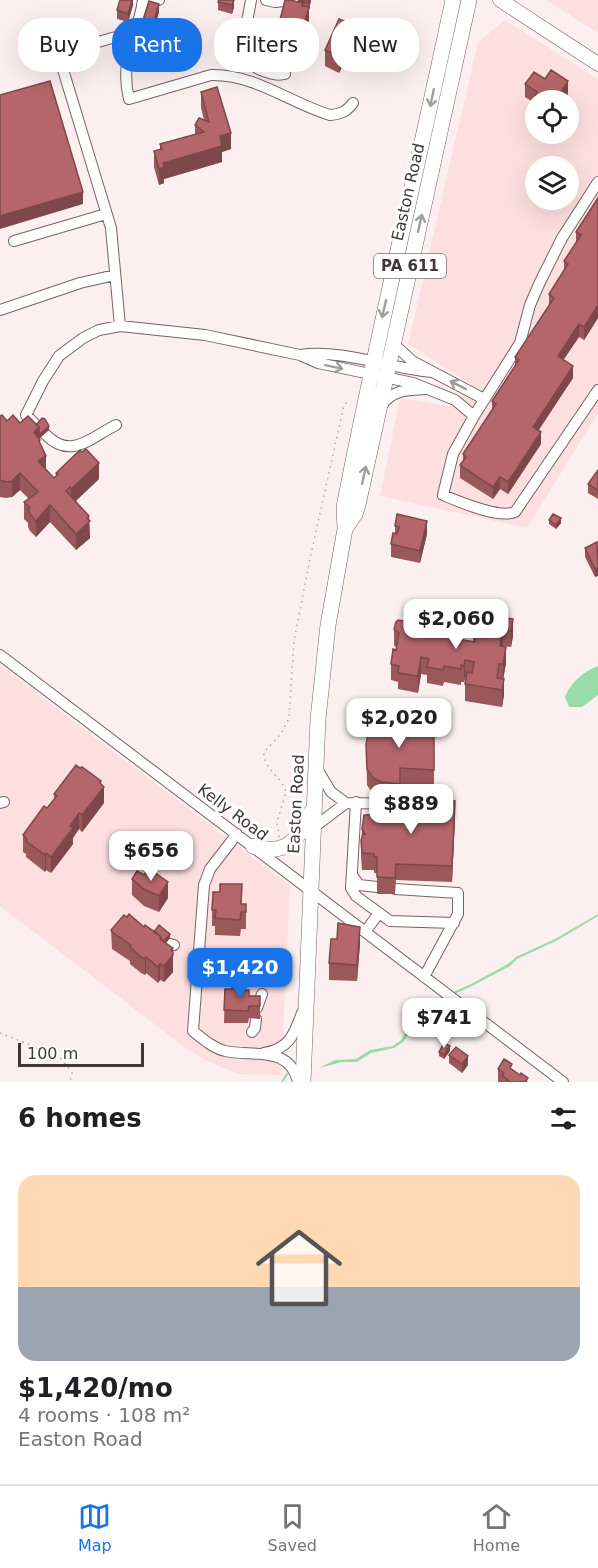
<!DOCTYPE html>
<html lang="en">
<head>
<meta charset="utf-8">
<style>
	:root { --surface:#fff; --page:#f2f2f2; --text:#202124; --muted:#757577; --line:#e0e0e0; --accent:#1a73e8 }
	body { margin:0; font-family:"DejaVu Sans",sans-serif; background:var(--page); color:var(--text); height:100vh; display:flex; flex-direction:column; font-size:22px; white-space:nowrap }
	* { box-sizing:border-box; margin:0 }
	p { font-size:20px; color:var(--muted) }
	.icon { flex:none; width:33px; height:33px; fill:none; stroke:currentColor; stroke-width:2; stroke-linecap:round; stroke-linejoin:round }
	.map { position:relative; height:1082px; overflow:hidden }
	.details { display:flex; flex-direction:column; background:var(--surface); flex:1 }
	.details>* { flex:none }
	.top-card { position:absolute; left:18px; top:18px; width:562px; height:54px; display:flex; gap:12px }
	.controls { position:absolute; left:525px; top:90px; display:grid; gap:12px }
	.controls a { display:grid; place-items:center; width:54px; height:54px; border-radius:50%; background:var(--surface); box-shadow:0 6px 24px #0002; font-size:30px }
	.scale { position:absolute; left:18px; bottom:15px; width:126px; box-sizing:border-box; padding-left:6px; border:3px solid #403838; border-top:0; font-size:16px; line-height:21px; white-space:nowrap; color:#403838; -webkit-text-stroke:4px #fff; paint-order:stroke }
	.price { position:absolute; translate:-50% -51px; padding:0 14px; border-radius:12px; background:#fff; color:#222; font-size:20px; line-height:39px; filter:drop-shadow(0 2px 3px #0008) }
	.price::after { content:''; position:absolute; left:50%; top:36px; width:18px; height:14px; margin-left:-9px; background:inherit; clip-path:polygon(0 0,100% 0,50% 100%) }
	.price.active { background:var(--accent); color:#fff }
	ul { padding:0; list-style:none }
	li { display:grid; align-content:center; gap:12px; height:318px; padding:0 18px }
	li span { display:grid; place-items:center; height:186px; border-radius:18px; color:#555 }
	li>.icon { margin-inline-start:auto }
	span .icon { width:108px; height:108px; fill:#fffc; stroke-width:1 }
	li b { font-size:26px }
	h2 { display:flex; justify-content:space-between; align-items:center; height:72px; padding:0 18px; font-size:26px }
	.pill { padding:0 21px; border-radius:24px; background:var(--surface); box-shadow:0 6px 24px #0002; font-size:21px; line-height:54px }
	.pill.active { background:var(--accent); color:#fff }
	.dock { display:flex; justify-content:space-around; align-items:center; height:84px; border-top:2px solid var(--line); background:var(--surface); font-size:16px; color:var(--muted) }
	.dock a { display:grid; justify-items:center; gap:3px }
	.dock .active { color:var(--accent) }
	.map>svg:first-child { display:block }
	.built { fill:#fedfe0; fill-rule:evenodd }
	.water { fill:#98dca8 }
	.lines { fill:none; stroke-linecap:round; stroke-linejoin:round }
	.stream { stroke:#98dca8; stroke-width:2 }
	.minor-casing { stroke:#766364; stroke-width:12 }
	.major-casing { stroke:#766364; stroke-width:15 }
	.highway-casing { stroke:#766364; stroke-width:16 }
	.path { stroke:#b1a6a6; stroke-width:1.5; stroke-dasharray:1.5 4.5; stroke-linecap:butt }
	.minor { stroke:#fff; stroke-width:10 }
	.major { stroke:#fff; stroke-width:14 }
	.highway { stroke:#fff; stroke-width:15 }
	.wall { fill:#9b585b }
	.shaded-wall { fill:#7e474a }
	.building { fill:#b4666a; stroke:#7e474a; stroke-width:1.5 }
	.oneway { stroke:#a09c9c }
	.labels { text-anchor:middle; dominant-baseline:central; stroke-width:6; stroke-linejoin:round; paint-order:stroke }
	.shield { fill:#fff; stroke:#797474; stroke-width:1.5 }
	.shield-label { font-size:15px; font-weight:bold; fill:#403838 }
	.street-label { font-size:16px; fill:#403838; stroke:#fff }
</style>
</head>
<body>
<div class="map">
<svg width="598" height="1082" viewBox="0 0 598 1082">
	<rect width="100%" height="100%" fill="#fcefef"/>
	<!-- built -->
	<path class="built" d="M546,0H598V33Z
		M505,20L598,79V413L527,528L380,496L400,398L455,407L471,384L408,344L478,42ZM536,100H568V134H536ZM536,166H568V200H536Z
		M0,665L290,886L281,1075L238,1074L211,1063L187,1049L0,906Z"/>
	<!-- water -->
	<path class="water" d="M598,666V695L582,707H569L565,697C570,683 584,671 598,666Z
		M598,914V916L558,940L517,959L510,966L472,986L416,1012L408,1026V1035L403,1042L394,1048L371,1053L357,1062H342L319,1068L335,1060L356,1059L370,1050L393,1046L401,1040L405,1034L406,1025L414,1010L471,984L508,964L516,957L557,938Z"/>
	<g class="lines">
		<!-- stream -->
		<path class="stream" d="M282,1082L287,1074"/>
		<defs>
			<path id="minor" d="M143,0C138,37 119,58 129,99L211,75C255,74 290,103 330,115C341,114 346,112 353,103
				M251,0C248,21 234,60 261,70C269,73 277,76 285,74
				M266,0L275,2L293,0
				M142,5L159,0
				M33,60L58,53
				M598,182L562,238L540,282L530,305L520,343L474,416L453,454L443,495C460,502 499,519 515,512L598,390
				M14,241L106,214
				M0,310L80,283L115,275
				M120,326L111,228L58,53L134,32
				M393,343L412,361L484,399
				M300,355C344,349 388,368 432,372
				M382,405C393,390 406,390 424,389
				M38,427L26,415L43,381L59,356L83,338L99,330L120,326L205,335L300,355L318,363L413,383L455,400L474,416
				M45,434C70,460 89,439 116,425
				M0,655L563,1082
				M316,767L331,792L346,803
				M356,802L351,888L356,896L390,921L454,923
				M0,803L4,802
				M313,828L346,803L409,804
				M237,834L210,869L204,885L193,1031C203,1039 213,1048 225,1051C252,1057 290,1045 298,1082
				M352,875L359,885L377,887
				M395,889L458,893V914L424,977
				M365,932L379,913
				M166,943L174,945
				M257,1008L262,994
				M252,1032L255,1028L256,1019
				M264,1053C289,1049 294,1035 302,1013"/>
			<path id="major" d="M500,0L598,64"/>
			<path id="highway" d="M345,529L355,514L358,505L469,0
				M253,846C284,857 300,840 311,812
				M303,1082L318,719L328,625L345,529L344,507C377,337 417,169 453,0"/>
		</defs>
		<!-- minor casing -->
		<use href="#minor" class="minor-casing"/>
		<!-- major casing -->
		<use href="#major" class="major-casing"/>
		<!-- highway casing -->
		<use href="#highway" class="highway-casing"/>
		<!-- path -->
		<path class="path" d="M279,837L277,822L286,792C282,777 263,769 264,752L281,734L289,718L294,641L311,554L344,405L346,403L351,404
			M0,1033L59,1056L72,1073L70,1082"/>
		<!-- minor -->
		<use href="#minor" class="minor"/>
		<!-- major -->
		<use href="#major" class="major"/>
		<!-- highway -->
		<use href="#highway" class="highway"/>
	</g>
	<!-- wall -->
	<path class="wall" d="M133,0V5L128,22L117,19V10Z
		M234,0V7L232,14L218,10V2Z
		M298,0H311L309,10V20L301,47L296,45L295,47L278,42L277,46L272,45L271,49L261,46V42L258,41V29L274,27L278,28L298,2Z
		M159,12L152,35L142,32V23Z
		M354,42L353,51L346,66L343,65L339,73L325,66V50Z
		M525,84L568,94L563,100H536V110L535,103L525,97Z
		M201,92L231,149L222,152V162L164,179V183L159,185L154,167V151L160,149V144L195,134V125L204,120L201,108Z
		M598,198V318L584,340L579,337L563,360L573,378L538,430L541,444L508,494L500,489L493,499L460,478V465L463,461V454L492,410V401L515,366V357L549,306V294L564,270V261L576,244V232Z
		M0,416L7,421L36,425L49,430L39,438L46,469L54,478L56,476V473L99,479L76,501L89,520L90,538L76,550L50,522L36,537L30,531L28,527V523L24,519V502L29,499L20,490L12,497L6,498L0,497Z
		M598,470V499L588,493V484Z
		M549,520L561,523L556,529L549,524Z
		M395,526L427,534L420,563L391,557V544L395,533Z
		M597,542L595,577L585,557V548Z
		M506,618L513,636L511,647L503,646L506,663L503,679L504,695L502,707L465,701V684L466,677H465L464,682H461V685L444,682L443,686L427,683V675L421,674L418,693L398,689V682L391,680V664L397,647L394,646V629L407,627L422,633L475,642L473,641V625Z
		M434,723V786L400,785V799L455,818L452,882L396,880L395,894H377V873H374V870H362L361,857L362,829L396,814V800L381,798L373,794L367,785L366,744Z
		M101,784L104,803L82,832L79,829L73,838V844L51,873L46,870L45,872L26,857V854L23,852V835L47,808L54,800V794Z
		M144,875H148L168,898L159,912L144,906L132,895V879Z
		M242,904H246V929H241L240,936L215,935V926H212V910Z
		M127,917L144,927L170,938L166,943L173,951V972L164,982L160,980L158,983L146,973L145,975L141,973L130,964V961L112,949L111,930Z
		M360,943L357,981L329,980V963Z
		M225,989L243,990L249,996H260V1019L249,1018L248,1023H224Z
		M450,1051L444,1059L439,1056V1052Z
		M449,1055L468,1065L462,1073L449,1063Z
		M498,1069H512L528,1082H498Z"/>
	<!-- shaded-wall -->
	<path class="shaded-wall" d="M132,0H133V5L128,22V14Z
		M234,0V7L232,14V5Z
		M309,0H311L309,10V20L301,47V34L308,9Z
		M159,4V12L152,35V26Z
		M274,22V33H272L271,49V37Z
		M354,25L353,51L346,66V50L350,33Z
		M278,30V42L277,46V34Z
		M343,48V65L339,73V56Z
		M568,81V94L563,100H556Z
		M231,133V149L222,152V162L164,179V183L159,185V169L163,163L220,136Z
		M83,192V204L0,229V216Z
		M598,305V318L584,340V327Z
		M579,324V337L558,368V356Z
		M573,366V378L533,439V427Z
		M49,426V430L39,439L40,440V456L34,432L39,427Z
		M541,432V444L508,494V482Z
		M46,456V472L38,461Z
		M99,463V479L71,505V489Z
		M20,473V490L12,497V481Z
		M500,477V489L493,499V487Z
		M50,505V522L36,537V521Z
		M89,516L90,538L76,550V534Z
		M561,518V523L556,529V525Z
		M427,521V534L420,563V551Z
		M598,567V576L595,577V569Z
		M513,619V636L511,647V631Z
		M503,629V646H500Z
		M506,647V663L503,681V664Z
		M421,657V674L418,693V676Z
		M465,660V677L464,682V666Z
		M504,679V695L502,707V690Z
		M101,781V791L104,787V803L82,832V815Z
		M455,801V818L452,882V866Z
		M79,813V829L73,838V844L51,873V857Z
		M46,853V870L45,872V855Z
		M168,882V898L159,912V896Z
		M360,927V943L357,981V965Z
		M170,934V938L161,949L160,939Z
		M173,948V972L164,982V966Z
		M146,957V973L145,975V959Z
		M160,964V980L158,983V967Z
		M450,1046V1051L444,1059V1055Z
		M468,1056V1065L462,1073V1064Z"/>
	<!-- building -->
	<path class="building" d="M120,0H132L128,14L117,10Z
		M219,0H234L232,5L218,2Z
		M285,0H290L303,3L302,6L309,7L301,34L296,33L295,35L278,30L277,34L272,33L271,37L261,34L262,30L258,29L260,23L266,24L267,20L274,22L272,27L278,28Z
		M298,0H309L308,3Z
		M149,1L159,4L152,26L142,23Z
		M339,19L354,25L350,33L353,35L346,50L343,48L339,56L325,50Z
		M551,70L568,81L556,100H538L536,99L535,95L537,92L525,84L534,72L545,79Z
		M50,81L83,192L0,216V95Z
		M217,87L231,133L220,136L222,146L163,163L164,167L159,169L154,151L162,149L160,144L204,132L195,125L199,118L209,122L201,92Z
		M598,198V305L584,327L579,324L558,356L573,366L533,427L541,432L508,482L500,477L493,487L460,465L466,457L463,454L496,404L492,401L519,360L515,357L554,298L549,294L568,264L564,261L581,235L576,232Z
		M2,415L7,421L13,415L20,423L28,416L39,427L34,432L40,440L39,441L46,456L38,461L54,478L58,474L56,473L80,450L82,452L86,449L99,463L71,489L70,487L66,491L89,516L87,518L90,521L76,534L50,505L36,521L30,514L28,510L30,508L24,502L38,492L20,473L12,481L6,482L0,480V416Z
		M42,418L45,419L49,426L39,435V427L36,425Z
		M598,470V490L588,484Z
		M397,514L427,521L420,551L391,544L393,533L397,534L399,527L395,526Z
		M553,514L561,518L556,525L549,520Z
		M597,542L598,567L595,569L585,548Z
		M475,611L506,615L505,618L513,619L511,631L503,629L500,646L506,647L503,664H499L497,678L504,679L502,690L465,684L467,672L472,673L474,662L465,660L464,666L461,665V669L444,666L443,670L427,667L429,659L421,657L418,676L398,673L399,666L391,664L393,649L396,650L399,633L394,629L396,622L398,620L404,621L407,624V627L422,630L421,633L475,642L478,625H473Z
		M440,632L447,633L446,637L440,636Z
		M371,721L434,723V770L400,768V784L381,782L373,778L367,769L366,744Z
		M76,765L80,768L82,767L101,781L100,783L104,787L82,815L79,813L70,826L73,828L51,857L46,853L45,855L26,841L27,839L23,835L44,806L47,808L57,796L54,794Z
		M396,799L455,801L452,866L396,864L395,878L377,877V857H374V854L362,853L361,840L363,834H365L362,829L364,815L396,814Z
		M151,870L168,882L159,896L144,889L132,879L137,871L144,875L145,873L148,875Z
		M220,884H242L241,904H246V912H241L240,920L215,918L216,910H212L213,892H220Z
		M129,914L144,927L145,925L158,934L161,937L160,939L173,948L171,950L173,952V955L164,966L160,964L158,967L146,957L145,959L141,957L130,947L131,945L112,932L111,930L124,915L127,917Z
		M338,923L360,927L357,965L329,963L331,939H337Z
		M159,925L170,934L164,941L161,940V937L154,932Z
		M232,985L243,986V990H249V996H260V1006H249L248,1011L224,1010L225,989H232Z
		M444,1043L450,1046L444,1055L439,1052Z
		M456,1047L468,1056L462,1064L449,1055Z
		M504,1059L512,1064L510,1068L520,1075L521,1073L528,1078L525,1082H510L502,1075L504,1073L498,1069Z"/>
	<!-- one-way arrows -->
	<defs><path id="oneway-shaft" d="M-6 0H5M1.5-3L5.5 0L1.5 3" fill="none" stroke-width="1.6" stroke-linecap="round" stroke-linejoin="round" transform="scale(1.5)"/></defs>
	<g class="oneway">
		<use href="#oneway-shaft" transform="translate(432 98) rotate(102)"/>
		<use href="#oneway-shaft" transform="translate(420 223) rotate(-77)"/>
		<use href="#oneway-shaft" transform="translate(384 309) rotate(103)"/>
		<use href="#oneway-shaft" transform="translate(334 367) rotate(12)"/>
		<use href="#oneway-shaft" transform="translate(458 385) rotate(-153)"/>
		<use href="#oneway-shaft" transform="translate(364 475) rotate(-78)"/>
	</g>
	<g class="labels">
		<!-- shield labels -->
		<rect class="shield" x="374" y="254" width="72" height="24" rx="4.5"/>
		<g class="shield-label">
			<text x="410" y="266">PA 611</text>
		</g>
		<!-- street labels -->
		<g class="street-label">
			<text transform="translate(408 192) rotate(-77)">Easton Road</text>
			<text transform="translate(296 804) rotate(-87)">Easton Road</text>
			<text transform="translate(233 812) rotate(37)">Kelly Road</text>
		</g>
	</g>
</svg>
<div class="controls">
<a><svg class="icon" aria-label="locate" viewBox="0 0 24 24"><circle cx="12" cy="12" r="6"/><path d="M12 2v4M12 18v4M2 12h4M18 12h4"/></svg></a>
<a><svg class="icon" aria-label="layers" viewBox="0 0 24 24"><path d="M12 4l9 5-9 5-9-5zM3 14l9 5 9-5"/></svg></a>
</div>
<div class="scale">100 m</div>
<b class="price" style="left:456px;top:650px">$2,060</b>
<b class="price" style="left:399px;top:749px">$2,020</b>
<b class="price" style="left:411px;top:835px">$889</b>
<b class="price" style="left:151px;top:882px">$656</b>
<b class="price active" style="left:240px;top:999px">$1,420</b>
<b class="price" style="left:444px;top:1049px">$741</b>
<div class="top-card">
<a class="pill">Buy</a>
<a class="pill active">Rent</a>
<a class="pill">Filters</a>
<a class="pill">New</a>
</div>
</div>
<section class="details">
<h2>6 homes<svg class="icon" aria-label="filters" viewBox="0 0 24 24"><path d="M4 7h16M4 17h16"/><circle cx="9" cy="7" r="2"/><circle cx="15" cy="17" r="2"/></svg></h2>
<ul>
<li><span style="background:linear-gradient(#ffd9b3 60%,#9aa5b1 0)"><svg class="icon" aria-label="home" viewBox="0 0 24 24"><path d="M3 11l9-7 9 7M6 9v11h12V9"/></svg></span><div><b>$1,420/mo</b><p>4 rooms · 108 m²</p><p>Easton Road</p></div></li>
</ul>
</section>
<nav class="dock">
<a class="active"><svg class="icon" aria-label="map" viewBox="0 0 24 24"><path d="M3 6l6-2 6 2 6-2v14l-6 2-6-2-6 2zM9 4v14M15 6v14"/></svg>Map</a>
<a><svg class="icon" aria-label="saved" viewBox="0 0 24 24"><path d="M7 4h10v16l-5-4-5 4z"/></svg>Saved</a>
<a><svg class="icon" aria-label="home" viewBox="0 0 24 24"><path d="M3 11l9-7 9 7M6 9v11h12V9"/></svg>Home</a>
</nav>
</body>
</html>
